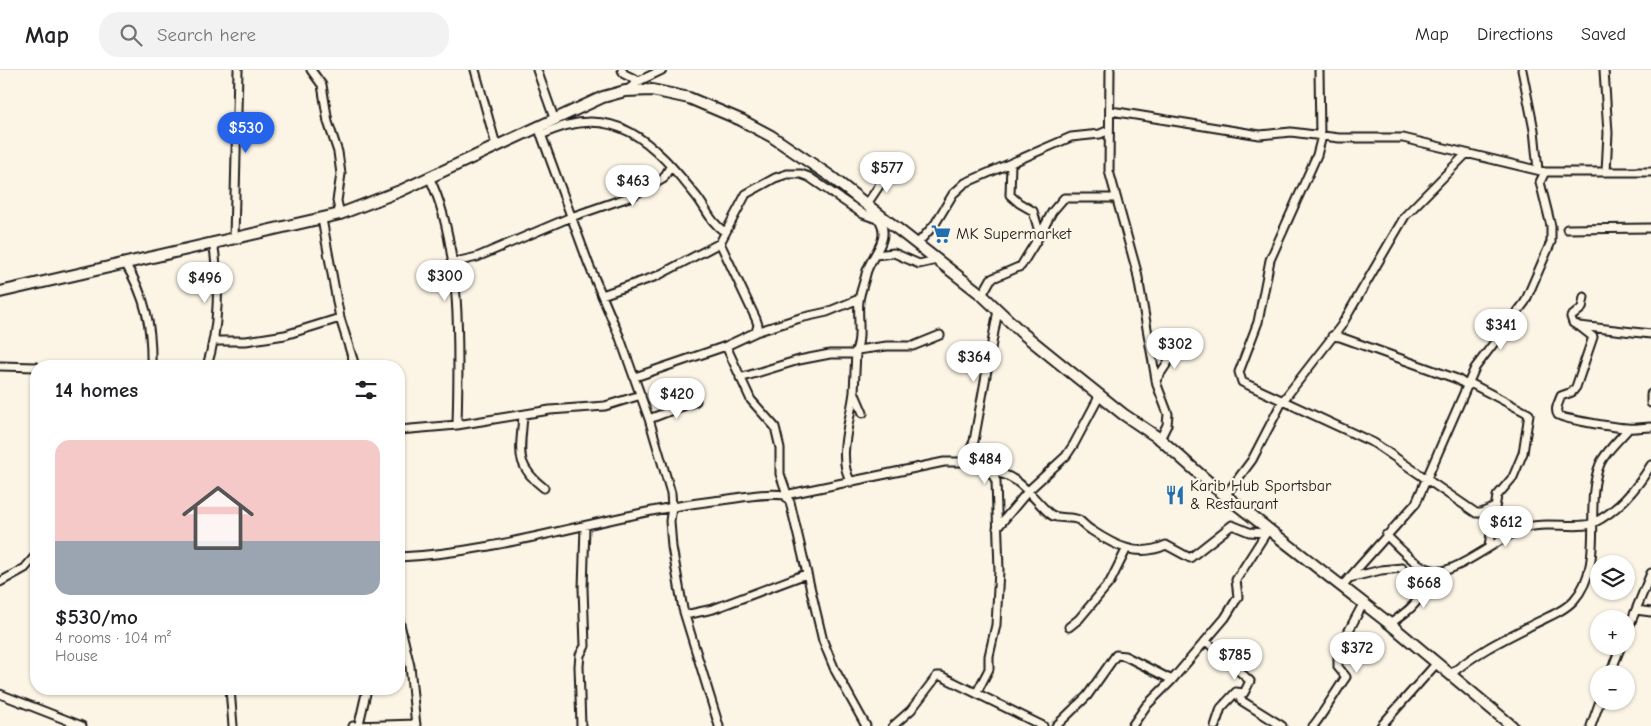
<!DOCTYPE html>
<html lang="en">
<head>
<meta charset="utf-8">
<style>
	:root { --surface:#fff; --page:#f2f2f2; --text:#202124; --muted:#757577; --line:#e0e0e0; --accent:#2563eb }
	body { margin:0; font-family:"Comic Neue",sans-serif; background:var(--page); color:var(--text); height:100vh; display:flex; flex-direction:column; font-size:19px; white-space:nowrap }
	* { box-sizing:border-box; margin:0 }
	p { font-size:16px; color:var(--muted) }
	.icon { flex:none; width:28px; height:28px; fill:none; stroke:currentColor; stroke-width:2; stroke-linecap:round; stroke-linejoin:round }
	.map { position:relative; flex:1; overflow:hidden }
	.sheet { position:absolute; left:30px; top:290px; width:375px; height:335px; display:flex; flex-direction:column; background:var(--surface); border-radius:20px; box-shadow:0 1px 4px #0004 }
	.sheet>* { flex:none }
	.controls { position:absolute; left:1590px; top:485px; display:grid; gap:10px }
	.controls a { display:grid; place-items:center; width:45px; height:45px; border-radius:50%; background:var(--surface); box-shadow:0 1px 4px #0004; font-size:25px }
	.price { position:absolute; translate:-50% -42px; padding:0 11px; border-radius:18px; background:#fff; color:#222; font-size:16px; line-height:32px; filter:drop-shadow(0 1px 2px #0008) }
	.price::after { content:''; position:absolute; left:50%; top:30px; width:15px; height:11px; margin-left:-8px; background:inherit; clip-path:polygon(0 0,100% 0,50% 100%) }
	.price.selected { background:var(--accent); color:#fff }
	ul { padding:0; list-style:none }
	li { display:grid; align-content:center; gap:10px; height:265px; padding:0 25px }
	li+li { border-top:1px solid var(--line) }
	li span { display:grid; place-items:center; height:155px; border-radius:15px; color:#555 }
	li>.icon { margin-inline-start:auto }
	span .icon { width:90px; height:90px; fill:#fffc; stroke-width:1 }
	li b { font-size:21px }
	h2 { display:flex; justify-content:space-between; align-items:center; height:60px; padding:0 25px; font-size:21px }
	header { display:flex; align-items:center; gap:30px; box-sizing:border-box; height:70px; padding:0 25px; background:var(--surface); border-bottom:1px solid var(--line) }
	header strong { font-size:24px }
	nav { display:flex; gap:28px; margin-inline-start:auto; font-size:18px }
	.search { width:350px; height:45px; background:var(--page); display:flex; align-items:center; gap:12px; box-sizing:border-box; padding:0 18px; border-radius:20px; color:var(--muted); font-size:19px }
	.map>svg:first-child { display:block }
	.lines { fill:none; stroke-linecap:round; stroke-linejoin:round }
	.street-casing { stroke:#1c1c1c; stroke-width:11 }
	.secondary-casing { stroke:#1c1c1c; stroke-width:14 }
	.street { stroke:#fcf5e5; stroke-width:7 }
	.secondary { stroke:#fcf5e5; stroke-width:10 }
	.labels { text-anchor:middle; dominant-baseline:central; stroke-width:4.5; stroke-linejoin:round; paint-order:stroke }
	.poi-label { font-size:16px; fill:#1c1c1c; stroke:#fcf5e5; text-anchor:start }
</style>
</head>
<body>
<header>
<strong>Map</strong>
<div class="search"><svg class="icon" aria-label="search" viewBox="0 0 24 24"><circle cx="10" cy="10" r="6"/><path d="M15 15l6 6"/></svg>Search here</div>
<nav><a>Map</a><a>Directions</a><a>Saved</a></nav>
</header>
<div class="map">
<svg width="1651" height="656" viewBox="0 0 1651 656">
	<rect width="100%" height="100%" fill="#fcf5e5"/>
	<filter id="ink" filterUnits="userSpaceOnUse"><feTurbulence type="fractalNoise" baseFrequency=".02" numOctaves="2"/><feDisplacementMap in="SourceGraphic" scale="10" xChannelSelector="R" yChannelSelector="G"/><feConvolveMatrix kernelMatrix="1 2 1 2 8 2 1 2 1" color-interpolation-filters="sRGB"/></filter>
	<g filter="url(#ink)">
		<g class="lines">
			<defs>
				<path id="street" d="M311,0L322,15L328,52L338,82L341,104L337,131L340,144
					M475,0L496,75
					M537,0L554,48
					M622,0L624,4L639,11
					M1110,0L1109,101L1137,202L1157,315L1168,344L1167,355L1160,369
					M1319,0L1320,66
					M1522,0L1534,60L1538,100
					M1604,0L1608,63L1606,102
					M626,21L639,11L662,0
					M1111,41L1260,65L1291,62L1339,68H1403L1545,102
					M538,56L589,195L620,268L649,349L671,423L672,437L670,451L672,477L683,539L719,656
					M541,65C614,29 654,73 697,127C707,140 711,153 725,162
					M1322,66L1317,85L1270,190L1258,252L1239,302L1242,312L1374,373L1476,443H1481L1495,437
					M429,107C462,173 459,282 457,355
					M867,134L879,116L881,103
					M322,149L340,248L355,296
					M1567,159L1651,158
					M1040,165L1052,142L1064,128H1115
					M234,168L238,0
					M917,174L935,154L953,124L965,113L1071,67L1100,64L1109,60
					M875,185L894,183L919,194L937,190
					M125,193C146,227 152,257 151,296
					M451,193L477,187L571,147L632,126L663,109L670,97
					M602,225L657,206L720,173
					M982,225L991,209L1021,196L1040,165L1033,141L1019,133L1010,125L1011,93
					M1584,227L1582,238L1571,247L1573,253L1579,256L1651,264
					M1579,256L1593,267L1576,317L1572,322L1561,326C1559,332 1554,339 1558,345C1561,349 1619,358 1627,358C1635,359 1643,357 1651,357
					M756,262L758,255L756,249L720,173L746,124L775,108L787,104H801L809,107L863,144L888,153
					M1332,266L1340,267L1457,309L1468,316
					M215,271H246L285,265L340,248
					M726,276L751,330L775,357L780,378V404L787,424
					M857,280L887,276H913L940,265
					M856,282L854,322L863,343
					M0,296L36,297
					M207,296C219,258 220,212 213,172
					M635,307L726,276L756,262L800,248L827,242L859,229
					M740,308L799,290L830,284H854C863,271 857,246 859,231C860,222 864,213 866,204C870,186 891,171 880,151
					M1156,310L1178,277
					M1470,313L1529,344L1523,383L1513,407L1497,426L1489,476
					M1651,324V333
					M523,345C521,381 513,394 544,418
					M649,349L696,331
					M399,360L457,355L550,340L605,336L641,325
					M965,392L974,371L998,240
					M991,402C1018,403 1031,427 1049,443C1057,451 1069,445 1079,450C1083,453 1086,457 1091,460C1115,476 1138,488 1166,475L1190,488L1232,455L1249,462L1266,463
					M851,412C836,388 851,349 854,322
					M785,425L944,392H965L974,397L986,399L991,402L996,411L999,500L996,555L989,586V599L977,622
					M1225,426L1252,390L1282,332L1341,256L1405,146L1466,84
					M997,458L1029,420L1066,386L1074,374L1100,325
					M1386,465C1402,480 1416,498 1437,501C1454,504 1502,467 1521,459C1543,450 1578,460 1593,453C1617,442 1638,417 1651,395
					M399,487C506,482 607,444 713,431C736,429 762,422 785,425L790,432L823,571L835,600L866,656
					M1349,508L1381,500L1402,498
					M0,512L25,498L36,485
					M1342,516L1416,433L1475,298L1525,232L1551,172V156L1540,112L1545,102H1651
					M1636,540L1651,542
					M685,545L713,539L806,504
					M399,550L410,596L416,656
					M1390,554C1400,546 1414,538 1420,526C1424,516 1424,508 1431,500
					M1069,557L1079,549L1110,512L1126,480
					M1626,564L1651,503
					M1206,571L1250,611L1244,623L1236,622L1221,638L1215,656
					M1610,604L1621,576
					M1450,605C1474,584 1500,571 1528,557C1542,549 1562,543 1574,530C1606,494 1583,436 1600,394C1605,382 1620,369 1628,359
					M230,619L233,656
					M1236,622L1242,631L1282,656
					M0,624L82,656
					M359,654L367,619
					M353,656L416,654
					M581,656L579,596L580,585L585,576L583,518L585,457
					M893,656L911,640L937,606H941L1043,656
					M1056,656L1087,626L1116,585L1125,586L1172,610
					M1132,656L1146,636L1172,610L1225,548L1238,527L1236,510L1268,460
					M1313,656C1318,652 1340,615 1346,607L1338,597V581L1363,534
					M1381,656L1436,594
					M1591,656L1600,631"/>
				<path id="secondary" d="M0,222L340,144L400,121L603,27L625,21L652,20L689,28L741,50L771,66L830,106L982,225L1021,262L1068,300L1123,344L1160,369L1213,416L1390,554L1512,656"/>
			</defs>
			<!-- street casing -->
			<use href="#street" class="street-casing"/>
			<!-- secondary casing -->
			<use href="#secondary" class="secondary-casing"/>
			<!-- street -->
			<use href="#street" class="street"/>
			<!-- secondary -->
			<use href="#secondary" class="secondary"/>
		</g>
	</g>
	<!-- icons -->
	<defs>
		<symbol id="supermarket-bare" viewBox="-9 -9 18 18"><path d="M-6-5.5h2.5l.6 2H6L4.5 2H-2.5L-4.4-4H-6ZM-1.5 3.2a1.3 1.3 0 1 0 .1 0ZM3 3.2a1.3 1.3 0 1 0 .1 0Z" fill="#1f6fb2" stroke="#fcf5e5" stroke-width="2.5" paint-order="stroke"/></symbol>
		<symbol id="restaurant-bare" viewBox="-9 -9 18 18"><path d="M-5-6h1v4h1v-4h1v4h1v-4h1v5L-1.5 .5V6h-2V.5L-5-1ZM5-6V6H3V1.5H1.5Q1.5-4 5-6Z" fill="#1f6fb2" stroke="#fcf5e5" stroke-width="2.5" paint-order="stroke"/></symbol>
	</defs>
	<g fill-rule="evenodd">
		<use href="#supermarket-bare" x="927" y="150" width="28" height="28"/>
		<use href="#restaurant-bare" x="1161" y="411" width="28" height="28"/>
	</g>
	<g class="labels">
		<!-- poi labels -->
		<g class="poi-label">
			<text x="956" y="164">MK Supermarket</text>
			<text x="1190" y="416">Karib Hub Sportsbar<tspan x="1190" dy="18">&amp; Restaurant</tspan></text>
		</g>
	</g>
</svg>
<div class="controls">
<a><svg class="icon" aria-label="layers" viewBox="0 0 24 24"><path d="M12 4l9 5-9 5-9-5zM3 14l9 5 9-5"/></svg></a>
<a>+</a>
<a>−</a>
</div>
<b class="price selected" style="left:246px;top:84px">$530</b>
<b class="price" style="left:887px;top:124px">$577</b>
<b class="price" style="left:633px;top:137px">$463</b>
<b class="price" style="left:445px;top:232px">$300</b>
<b class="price" style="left:205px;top:234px">$496</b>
<b class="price" style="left:1501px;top:281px">$341</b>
<b class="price" style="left:1175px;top:300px">$302</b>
<b class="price" style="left:974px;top:313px">$364</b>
<b class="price" style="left:677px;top:350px">$420</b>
<b class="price" style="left:985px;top:415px">$484</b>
<b class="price" style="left:1506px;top:478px">$612</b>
<b class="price" style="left:1424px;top:539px">$668</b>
<b class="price" style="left:1357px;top:604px">$372</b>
<b class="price" style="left:1235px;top:611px">$785</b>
<section class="sheet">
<h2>14 homes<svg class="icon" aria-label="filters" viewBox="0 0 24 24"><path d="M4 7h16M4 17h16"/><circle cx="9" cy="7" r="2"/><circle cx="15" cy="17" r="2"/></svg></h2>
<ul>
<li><span style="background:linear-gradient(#f6c9c9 65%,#9aa5b1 0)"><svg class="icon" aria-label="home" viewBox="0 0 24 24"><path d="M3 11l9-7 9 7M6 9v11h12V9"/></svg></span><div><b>$530/mo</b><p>4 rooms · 104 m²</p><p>House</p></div></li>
</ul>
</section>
</div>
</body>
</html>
